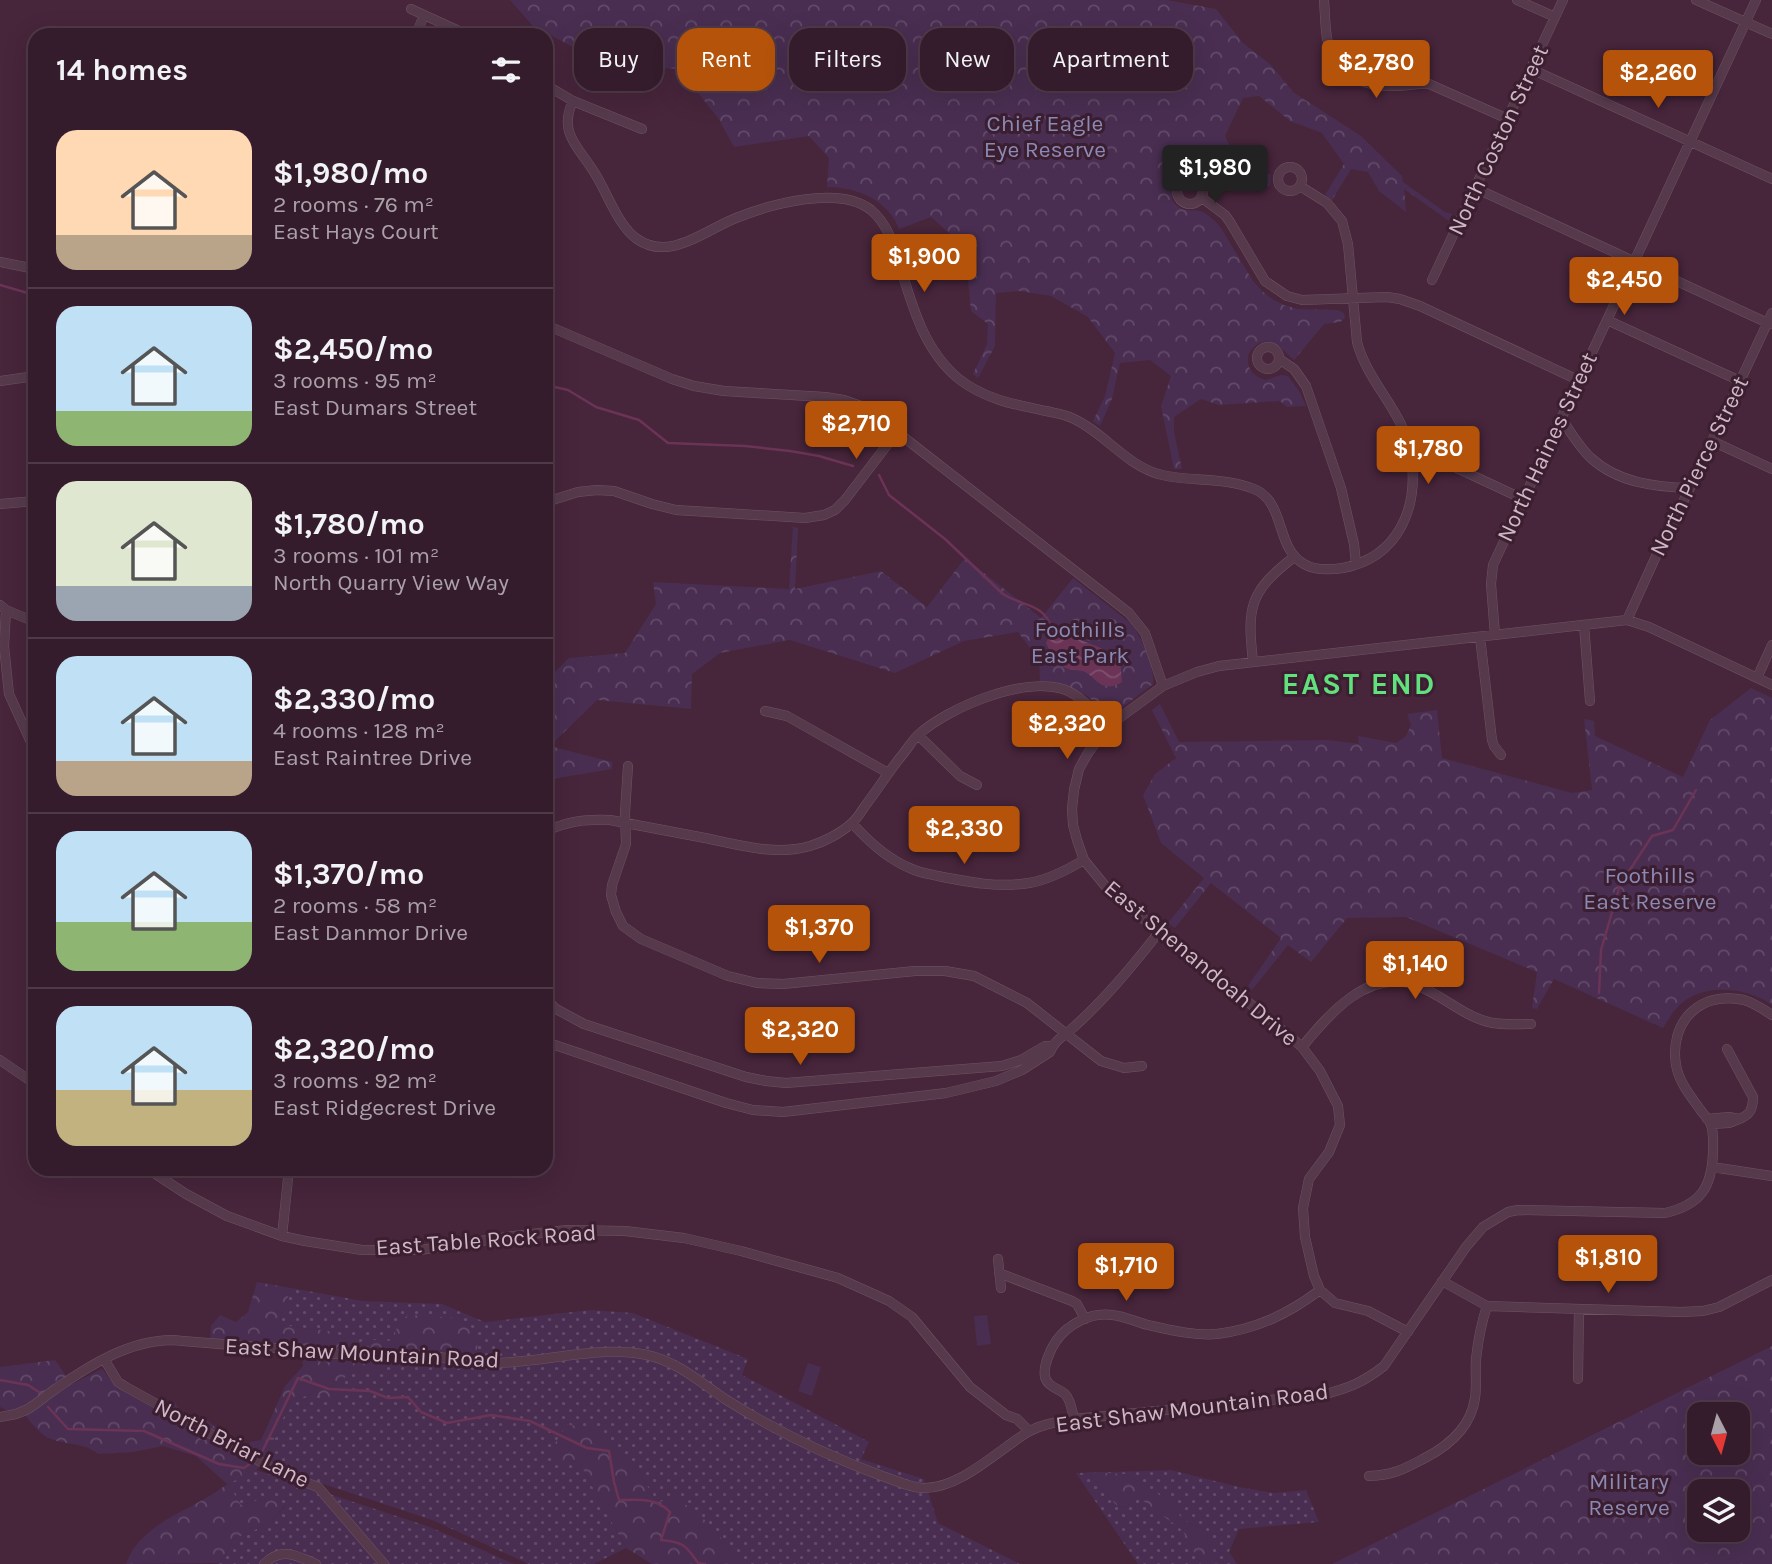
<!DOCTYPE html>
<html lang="en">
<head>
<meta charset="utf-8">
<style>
	:root { --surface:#351c2c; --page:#402938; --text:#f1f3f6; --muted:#aaa1a9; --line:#4f3a48; --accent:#b45309 }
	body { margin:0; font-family:Karla,sans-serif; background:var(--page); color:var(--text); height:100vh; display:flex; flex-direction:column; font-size:26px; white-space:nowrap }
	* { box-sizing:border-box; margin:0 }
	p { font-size:23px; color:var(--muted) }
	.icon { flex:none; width:38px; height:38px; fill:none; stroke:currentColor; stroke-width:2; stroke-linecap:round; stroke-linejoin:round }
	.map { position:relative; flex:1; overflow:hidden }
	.drawer { position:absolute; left:28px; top:28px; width:525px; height:1148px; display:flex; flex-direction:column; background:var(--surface); border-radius:21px; box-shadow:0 7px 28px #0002,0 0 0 2px var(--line) }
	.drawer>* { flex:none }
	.guide { position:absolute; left:574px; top:28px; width:665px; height:63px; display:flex; gap:14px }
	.needle { width:46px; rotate:174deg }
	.tools { position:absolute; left:1687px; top:1402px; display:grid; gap:14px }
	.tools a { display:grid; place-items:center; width:63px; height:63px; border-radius:14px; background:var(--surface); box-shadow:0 7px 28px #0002,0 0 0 2px var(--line); font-size:35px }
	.price { position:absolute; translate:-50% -60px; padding:0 16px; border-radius:7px; background:var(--accent); color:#fff; font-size:23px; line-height:46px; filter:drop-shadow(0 2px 4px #0008) }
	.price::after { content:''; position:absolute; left:50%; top:42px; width:21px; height:16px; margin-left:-10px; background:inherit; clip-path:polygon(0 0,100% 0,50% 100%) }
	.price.current { background:#222; color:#fff }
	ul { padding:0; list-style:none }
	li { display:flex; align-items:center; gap:21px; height:175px; padding:0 28px }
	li+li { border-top:2px solid var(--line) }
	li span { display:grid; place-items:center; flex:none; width:196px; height:140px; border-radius:21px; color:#555 }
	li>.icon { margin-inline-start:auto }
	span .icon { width:84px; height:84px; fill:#fffc; stroke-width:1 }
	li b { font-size:30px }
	h2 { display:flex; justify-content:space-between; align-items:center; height:84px; padding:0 28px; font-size:30px }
	.pill { padding:0 24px; border-radius:21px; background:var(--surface); box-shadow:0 7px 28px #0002,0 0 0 2px var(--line); font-size:24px; line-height:63px }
	.pill.current { background:var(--accent); color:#fff }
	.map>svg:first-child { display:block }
	.grass { fill:url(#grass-dots) }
	.forest { fill:url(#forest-crowns); fill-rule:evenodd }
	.pitch { fill:#492e51 }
	.water { fill:url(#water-waves) }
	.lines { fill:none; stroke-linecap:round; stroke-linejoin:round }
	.stream { stroke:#6b3457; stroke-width:2.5 }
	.street-casing { stroke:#6e5363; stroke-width:10 }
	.street { stroke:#563a4c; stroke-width:9 }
	.labels { text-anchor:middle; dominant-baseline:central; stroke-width:6; stroke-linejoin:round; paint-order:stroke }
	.park-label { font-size:23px; fill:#8b8ab5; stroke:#3c1e31 }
	.street-label { font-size:23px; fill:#cfb8c6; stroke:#3c1e31 }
	.district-label { font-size:30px; font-weight:bold; letter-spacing:2px; fill:#61e17d; stroke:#3c1e31 }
</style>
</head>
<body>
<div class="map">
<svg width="1772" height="1564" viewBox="0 0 1772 1564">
	<defs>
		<pattern id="grass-dots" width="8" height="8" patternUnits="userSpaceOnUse" patternTransform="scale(1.75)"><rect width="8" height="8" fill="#492e51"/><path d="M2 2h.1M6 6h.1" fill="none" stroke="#624a69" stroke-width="1.8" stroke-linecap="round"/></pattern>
		<pattern id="forest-crowns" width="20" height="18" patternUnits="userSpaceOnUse" patternTransform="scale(1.75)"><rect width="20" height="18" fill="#492e51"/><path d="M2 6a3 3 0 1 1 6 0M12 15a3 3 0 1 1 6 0" fill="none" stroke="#624a69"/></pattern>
		<pattern id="water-waves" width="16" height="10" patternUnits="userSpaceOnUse" patternTransform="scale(1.75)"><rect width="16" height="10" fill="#6b3457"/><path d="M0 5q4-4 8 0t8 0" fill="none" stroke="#7f4f6e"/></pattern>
	</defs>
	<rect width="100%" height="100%" fill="#47253b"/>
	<!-- grass -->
	<path class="grass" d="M291,1288L363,1301L442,1304L485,1322L590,1310L633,1313L748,1359L742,1375L869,1442L861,1459L924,1479L938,1523L1020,1564H741L712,1526L656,1502L635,1464L557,1460L579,1462L626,1548L594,1564H529L432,1520L263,1464L291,1400L313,1394L386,1351H427L479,1357L398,1321L394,1341L369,1351L348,1349L329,1331L279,1325Z
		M256,1470L430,1527L514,1564H214L220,1563L234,1539L270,1523L285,1506L267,1498L241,1505L227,1484Z
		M1171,1470L1239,1487L1273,1493L1306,1490L1319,1522L1239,1529L1229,1552L1237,1564H1225L1211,1555L1206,1530L1183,1520L1170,1503L1144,1484L1125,1474L1088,1473L1119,1508L1128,1506L1138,1496L1182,1529L1201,1564H1138L1076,1473Z"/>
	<!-- forest -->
	<path class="forest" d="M510,0H1167L1216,9L1243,43L1271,65L1293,92L1361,136L1402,176L1403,182L1445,212L1452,214L1449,221L1404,189L1406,212L1379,191L1368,172L1351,169L1332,200L1325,195L1344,164L1322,133L1290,121L1259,96L1243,98L1225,136L1235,157L1271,175L1270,186L1263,188L1258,177L1232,165L1213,195C1209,190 1209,184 1205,180C1194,167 1178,174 1172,186V200C1183,216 1189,207 1203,212C1210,216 1216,222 1221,228L1253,281L1262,291L1272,299L1284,305L1297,309L1338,310L1344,313L1345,318L1340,322L1324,324L1294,360C1280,346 1265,330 1249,353C1245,366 1252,377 1266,380L1281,375L1288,376L1299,391L1306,406L1287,407L1280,401L1219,405L1201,399L1174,417V432L1182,469H1174L1161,406L1171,376L1150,360L1120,363L1112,399L1100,426L1093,421L1105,396L1115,353L1088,317L1051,296L1020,291L996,293L995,346L978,378L973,374L987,344L988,324L971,311L965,247L931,217L899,229C888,200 857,187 827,187L829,158L809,136L734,147L718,118L679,69L628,66L573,47L533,26Z
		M793,527L798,528L795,589L881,571L927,607L965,558L1041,618L1073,578L1129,622C1141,634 1155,667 1153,684L1116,712L1109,713L1104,711L1087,696L1068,686L1054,682L1040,681L1039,660L1018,632L964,641L895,673L790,640L720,653L692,674L691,709L597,700L550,746L612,762V769L546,780V681L569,658L625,653L656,604L653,582L789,589Z
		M1751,688L1772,698V1005C1746,986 1698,982 1676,1009C1671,1014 1667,1022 1663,1028L1554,979L1537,1009L1532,1008L1537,972L1406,917L1347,918L1311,962L1288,945L1252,990L1248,986L1281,938L1211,883L1175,928L1168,923L1204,878L1161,843L1143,795L1155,774L1176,758L1152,710L1160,704L1179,742L1327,740L1359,744L1358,736L1396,743L1406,736L1411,725L1407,714L1437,710L1442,758L1572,793L1592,790L1584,719L1594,721L1595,736L1683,777L1710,720Z
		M257,1282L291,1288L279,1325L329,1331L349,1339L348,1349L369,1351L373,1340L394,1341L398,1321L409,1315L461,1318L475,1331L479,1358L427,1351H387L383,1374H346L339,1401L313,1394L291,1400L263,1464L256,1470L228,1484L241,1505L267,1498L285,1505L270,1523L234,1539L220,1563L126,1564C141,1521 195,1510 227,1484L196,1456L163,1446L133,1452L98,1454C85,1443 67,1445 51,1439C38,1434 27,1418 20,1407L10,1412L0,1407V1367L55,1360L72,1384L102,1369L116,1387L169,1417L174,1401L191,1428L198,1431L206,1419L223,1434L231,1451L239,1458L246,1453L250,1442L261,1440L285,1386L303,1366L301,1347L210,1340L211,1326L220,1315L236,1322L248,1312Z
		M1772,1346V1564H1332ZM1699,1414H1738V1452H1699ZM1699,1491H1738V1530H1699Z
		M567,1424L603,1432L635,1464L656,1502L679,1499L712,1526L741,1564H652L626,1548L579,1462L556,1460L550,1451Z
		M1087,1472L1125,1474L1144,1484L1170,1503L1183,1520L1206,1530L1211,1555L1225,1564H1201L1182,1530L1138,1497L1128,1506L1119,1508Z"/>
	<!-- pitch -->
	<path class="pitch" d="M987,1315L991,1344L977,1346L974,1316Z
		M808,1363L821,1367L812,1396L798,1391Z"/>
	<!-- water -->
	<path class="water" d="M1052,629C1074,640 1100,644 1120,659L1122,682C1117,685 1113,687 1106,686C1097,685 1092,674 1083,671C1073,669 1065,671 1057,662C1052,657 1049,649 1046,643Z"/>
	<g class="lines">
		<!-- stream -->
		<path class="stream" d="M0,285L31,294H35
			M546,385L568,390L596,407L639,420L668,443L745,446L790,451L819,456L853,466
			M879,475L889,495L945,539L1003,594C1023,607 1043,602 1052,629
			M1599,993L1601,950L1620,885L1652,836L1673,830L1696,790
			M0,1380L28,1385L39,1392
			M48,1407L68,1429L144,1431L219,1464L244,1468L251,1463
			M258,1456L262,1452L298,1378L329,1389L370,1391L388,1398L408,1397L421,1412L447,1423L491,1415L530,1421L587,1448L609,1451L614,1482L619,1500C637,1500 656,1497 670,1512L661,1540C683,1542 686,1545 698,1563L705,1564"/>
		<defs>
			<path id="street" d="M1324,0C1325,13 1325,26 1327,38C1333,71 1359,86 1391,86C1403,87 1416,83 1429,84L1508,119
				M1517,0L1555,17
				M1696,0L1772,34
				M411,9L468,35
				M416,35L424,15
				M1531,69L1772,179
				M546,85L573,101L642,129
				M573,101C558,133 578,146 594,172C607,192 618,226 637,239C670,262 705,230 736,218C771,204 839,185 871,210C889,225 894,247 901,269C913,309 925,351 959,379C984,399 1016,405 1046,411C1055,413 1064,414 1072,418C1104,432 1127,467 1162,475C1192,482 1225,477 1254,489C1286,502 1275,548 1304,564C1315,571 1330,570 1343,568C1399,557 1419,507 1411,456C1405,412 1368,384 1357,342L1348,244L1342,221L1327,203L1300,186
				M1278 179a12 12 0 1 1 24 0a12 12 0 1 1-24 0Z
				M1177 191a13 13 0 1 1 26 0a13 13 0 1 1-26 0Z
				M1475,188L1770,324
				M1202,198L1225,215L1230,222L1265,281L1287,296L1302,300L1387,297L1400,299L1420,306L1578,380
				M0,262L35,269
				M1432,280L1563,0
				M1607,320L1740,381
				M546,325L672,379L694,386L724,391L825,397L844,400L861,406L897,432L1129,613L1145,633L1163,686
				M1257 358a11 11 0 1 1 22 0a11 11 0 1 1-22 0Z
				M1279,359L1294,369L1306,386L1341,488L1354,544L1356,564
				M0,381L35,376
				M1561,418C1570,431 1579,447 1591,458C1618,483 1656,487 1690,488
				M1712,441L1772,469
				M1411,455L1431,456L1523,499
				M546,502L578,492L597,490L614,491L652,504L676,510L805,518L824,515L835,510L845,500L897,432
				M0,504L35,501
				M0,605L6,610L35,622
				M6,610L4,646L9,694L35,751
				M1627,620L1657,554L1690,488L1772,313
				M1584,625L1590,701
				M1495,635L1491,584L1493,565L1756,0
				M1480,637L1492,740L1494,746L1501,755
				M1253,662C1247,607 1249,592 1294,557
				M1757,678L1772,645
				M765,711L787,716L888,773
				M918,735L960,776L977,785
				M628,766L625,813L626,844L612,885L611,895L616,912L623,926L641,939L728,976L757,983L783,984L915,971H945L974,976L1027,1003L1101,1061L1124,1068L1142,1066
				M852,823C868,841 889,860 912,869C920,873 930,874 938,876C968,882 998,888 1029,883C1048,880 1067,870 1084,860
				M546,831C569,821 585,819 610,820C642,826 673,832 705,838C739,845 776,856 810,846C824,842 841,833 852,823C857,819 861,812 865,806C878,789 889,771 903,754C908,748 913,739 919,734C950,707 1022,677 1063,689C1081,695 1095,713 1107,727
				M546,999L556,1009L584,1024L746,1077L766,1081L786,1083L1002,1066L1021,1060L1045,1046H1052
				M546,1042L726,1103L753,1110L783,1112L946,1093L996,1081L1022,1070L1050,1052C1054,1040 1067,1034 1076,1025C1107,997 1133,965 1160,931
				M1302,1047C1329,1014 1368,968 1416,985C1443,995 1465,1018 1493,1023C1506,1025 1518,1024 1531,1024
				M1727,1049L1753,1097C1753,1109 1750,1115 1739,1119
				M0,1060L35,1084
				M1707,1119L1729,1117L1739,1119L1729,1123L1711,1124
				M1712,1167L1772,1176
				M148,1169L186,1194L227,1216L282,1236L305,1241L362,1250H420L514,1236L567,1230L625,1231L684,1238L741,1251L838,1278L889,1301L912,1317L970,1387L1006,1415L1017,1419L1029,1431
				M282,1236L289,1169
				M998,1259L1001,1288
				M999,1273L1072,1301L1077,1304L1085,1319
				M1442,1281L1487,1306L1681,1312L1703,1311L1719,1307L1772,1280
				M1408,1332L1368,1311L1335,1303L1320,1290L1314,1276L1305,1237L1303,1208L1309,1179L1329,1152L1340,1125L1338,1106L1320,1071L1302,1047L1273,1022L1111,893L1084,860L1077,840L1073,825L1072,809L1074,790L1079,769L1088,753L1107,727L1163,686L1197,672L1219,666L1627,620L1649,627L1772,685
				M104,1359L118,1382L126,1387L283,1474L318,1487L384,1564
				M1578,1379L1579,1309
				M0,1417L16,1414L26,1410C37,1404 46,1395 57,1388C91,1364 131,1340 173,1340C203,1343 233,1345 263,1347C298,1350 333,1354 368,1356C386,1357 404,1354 421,1355C442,1356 463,1362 484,1363C539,1365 593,1344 647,1355C678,1362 700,1382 725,1399C774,1430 828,1456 882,1476C895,1480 908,1487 922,1488C959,1490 998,1450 1028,1432C1042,1424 1058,1422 1074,1419L1322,1395C1349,1388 1362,1383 1384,1366L1466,1247L1483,1227L1508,1212L1518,1210L1665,1213C1700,1205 1712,1188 1713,1152C1713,1144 1714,1133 1711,1125C1710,1121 1705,1116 1702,1112C1692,1098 1679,1083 1676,1065C1669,1022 1700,990 1744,1000C1754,1003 1763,1009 1772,1015
				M1074,1419C1072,1411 1071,1400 1065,1394C1058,1388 1048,1387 1045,1377C1043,1366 1050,1350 1056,1341C1068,1324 1091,1312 1112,1315C1124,1316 1136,1322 1148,1325C1170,1330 1195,1336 1217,1334C1257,1329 1288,1314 1320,1290
				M1369,1476C1394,1475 1404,1469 1425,1458C1450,1445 1471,1427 1475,1398C1477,1385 1475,1372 1476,1359C1478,1341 1481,1324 1487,1306
				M264,1564C281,1547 296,1555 316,1564"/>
		</defs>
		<!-- street casing -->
		<use href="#street" class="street-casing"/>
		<!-- street -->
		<use href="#street" class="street"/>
	</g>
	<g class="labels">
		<!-- park labels -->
		<g class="park-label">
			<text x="1045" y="123">Chief Eagle<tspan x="1045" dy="26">Eye Reserve</tspan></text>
			<text x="1080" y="629">Foothills<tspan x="1080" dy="26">East Park</tspan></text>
			<text x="1650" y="875">Foothills<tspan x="1650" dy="26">East Reserve</tspan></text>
			<text x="1629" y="1481">Military<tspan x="1629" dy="26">Reserve</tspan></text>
		</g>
		<!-- street labels -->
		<g class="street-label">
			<text transform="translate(1498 140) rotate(-65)">North Coston Street</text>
			<text transform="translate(1547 447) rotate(-65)">North Haines Street</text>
			<text transform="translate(1699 466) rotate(-64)">North Pierce Street</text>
			<text transform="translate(1201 963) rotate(40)">East Shenandoah Drive</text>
			<text transform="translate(486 1240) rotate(-4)">East Table Rock Road</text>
			<text transform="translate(362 1353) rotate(3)">East Shaw Mountain Road</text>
			<text transform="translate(1192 1408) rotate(-7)">East Shaw Mountain Road</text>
			<text transform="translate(232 1443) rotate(27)">North Briar Lane</text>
		</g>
		<!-- district labels -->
		<g class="district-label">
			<text x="1359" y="684">EAST END</text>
		</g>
	</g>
</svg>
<div class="tools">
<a><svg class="needle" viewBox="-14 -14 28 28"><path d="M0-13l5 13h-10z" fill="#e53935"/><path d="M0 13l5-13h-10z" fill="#aaa1a9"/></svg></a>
<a><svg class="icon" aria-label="layers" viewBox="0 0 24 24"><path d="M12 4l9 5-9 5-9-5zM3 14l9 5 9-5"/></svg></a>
</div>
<b class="price" style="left:1376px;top:100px">$2,780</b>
<b class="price" style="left:1658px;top:110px">$2,260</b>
<b class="price current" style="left:1215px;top:205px">$1,980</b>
<b class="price" style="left:924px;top:294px">$1,900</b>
<b class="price" style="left:1624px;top:317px">$2,450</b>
<b class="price" style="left:856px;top:461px">$2,710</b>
<b class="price" style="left:1428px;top:486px">$1,780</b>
<b class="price" style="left:1067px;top:761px">$2,320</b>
<b class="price" style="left:964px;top:866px">$2,330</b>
<b class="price" style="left:819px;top:965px">$1,370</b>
<b class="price" style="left:1415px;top:1001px">$1,140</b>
<b class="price" style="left:800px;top:1067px">$2,320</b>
<b class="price" style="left:1608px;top:1295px">$1,810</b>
<b class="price" style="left:1126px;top:1303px">$1,710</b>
<div class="guide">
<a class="pill">Buy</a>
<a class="pill current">Rent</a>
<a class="pill">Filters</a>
<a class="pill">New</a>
<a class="pill">Apartment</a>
</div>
<section class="drawer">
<h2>14 homes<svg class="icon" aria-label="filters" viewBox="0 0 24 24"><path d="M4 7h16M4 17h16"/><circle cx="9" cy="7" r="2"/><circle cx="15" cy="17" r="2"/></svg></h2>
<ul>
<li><span style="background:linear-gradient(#ffd9b3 75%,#b9a48a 0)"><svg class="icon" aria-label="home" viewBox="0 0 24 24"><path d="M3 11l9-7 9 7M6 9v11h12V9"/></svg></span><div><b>$1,980/mo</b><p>2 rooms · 76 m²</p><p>East Hays Court</p></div></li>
<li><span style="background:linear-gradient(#bfe0f5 75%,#8fb573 0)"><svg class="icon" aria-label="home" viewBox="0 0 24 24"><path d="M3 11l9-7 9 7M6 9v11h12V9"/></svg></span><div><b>$2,450/mo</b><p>3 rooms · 95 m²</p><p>East Dumars Street</p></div></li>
<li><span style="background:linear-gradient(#dfe7d0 75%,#9aa5b1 0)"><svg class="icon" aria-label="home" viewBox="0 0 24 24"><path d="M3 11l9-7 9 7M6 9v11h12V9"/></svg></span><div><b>$1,780/mo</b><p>3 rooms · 101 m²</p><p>North Quarry View Way</p></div></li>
<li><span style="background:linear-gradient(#bfe0f5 75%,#b9a48a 0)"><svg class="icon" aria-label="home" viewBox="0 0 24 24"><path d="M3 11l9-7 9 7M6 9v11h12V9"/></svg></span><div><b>$2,330/mo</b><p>4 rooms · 128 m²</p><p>East Raintree Drive</p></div></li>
<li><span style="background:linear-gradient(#bfe0f5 65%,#8fb573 0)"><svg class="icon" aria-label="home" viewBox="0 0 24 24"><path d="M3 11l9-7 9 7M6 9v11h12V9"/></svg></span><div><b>$1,370/mo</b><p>2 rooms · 58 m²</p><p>East Danmor Drive</p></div></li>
<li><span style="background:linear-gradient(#bfe0f5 60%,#c2b280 0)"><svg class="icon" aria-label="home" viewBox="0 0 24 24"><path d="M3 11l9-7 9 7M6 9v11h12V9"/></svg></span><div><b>$2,320/mo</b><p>3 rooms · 92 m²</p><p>East Ridgecrest Drive</p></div></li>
</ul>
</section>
</div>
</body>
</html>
